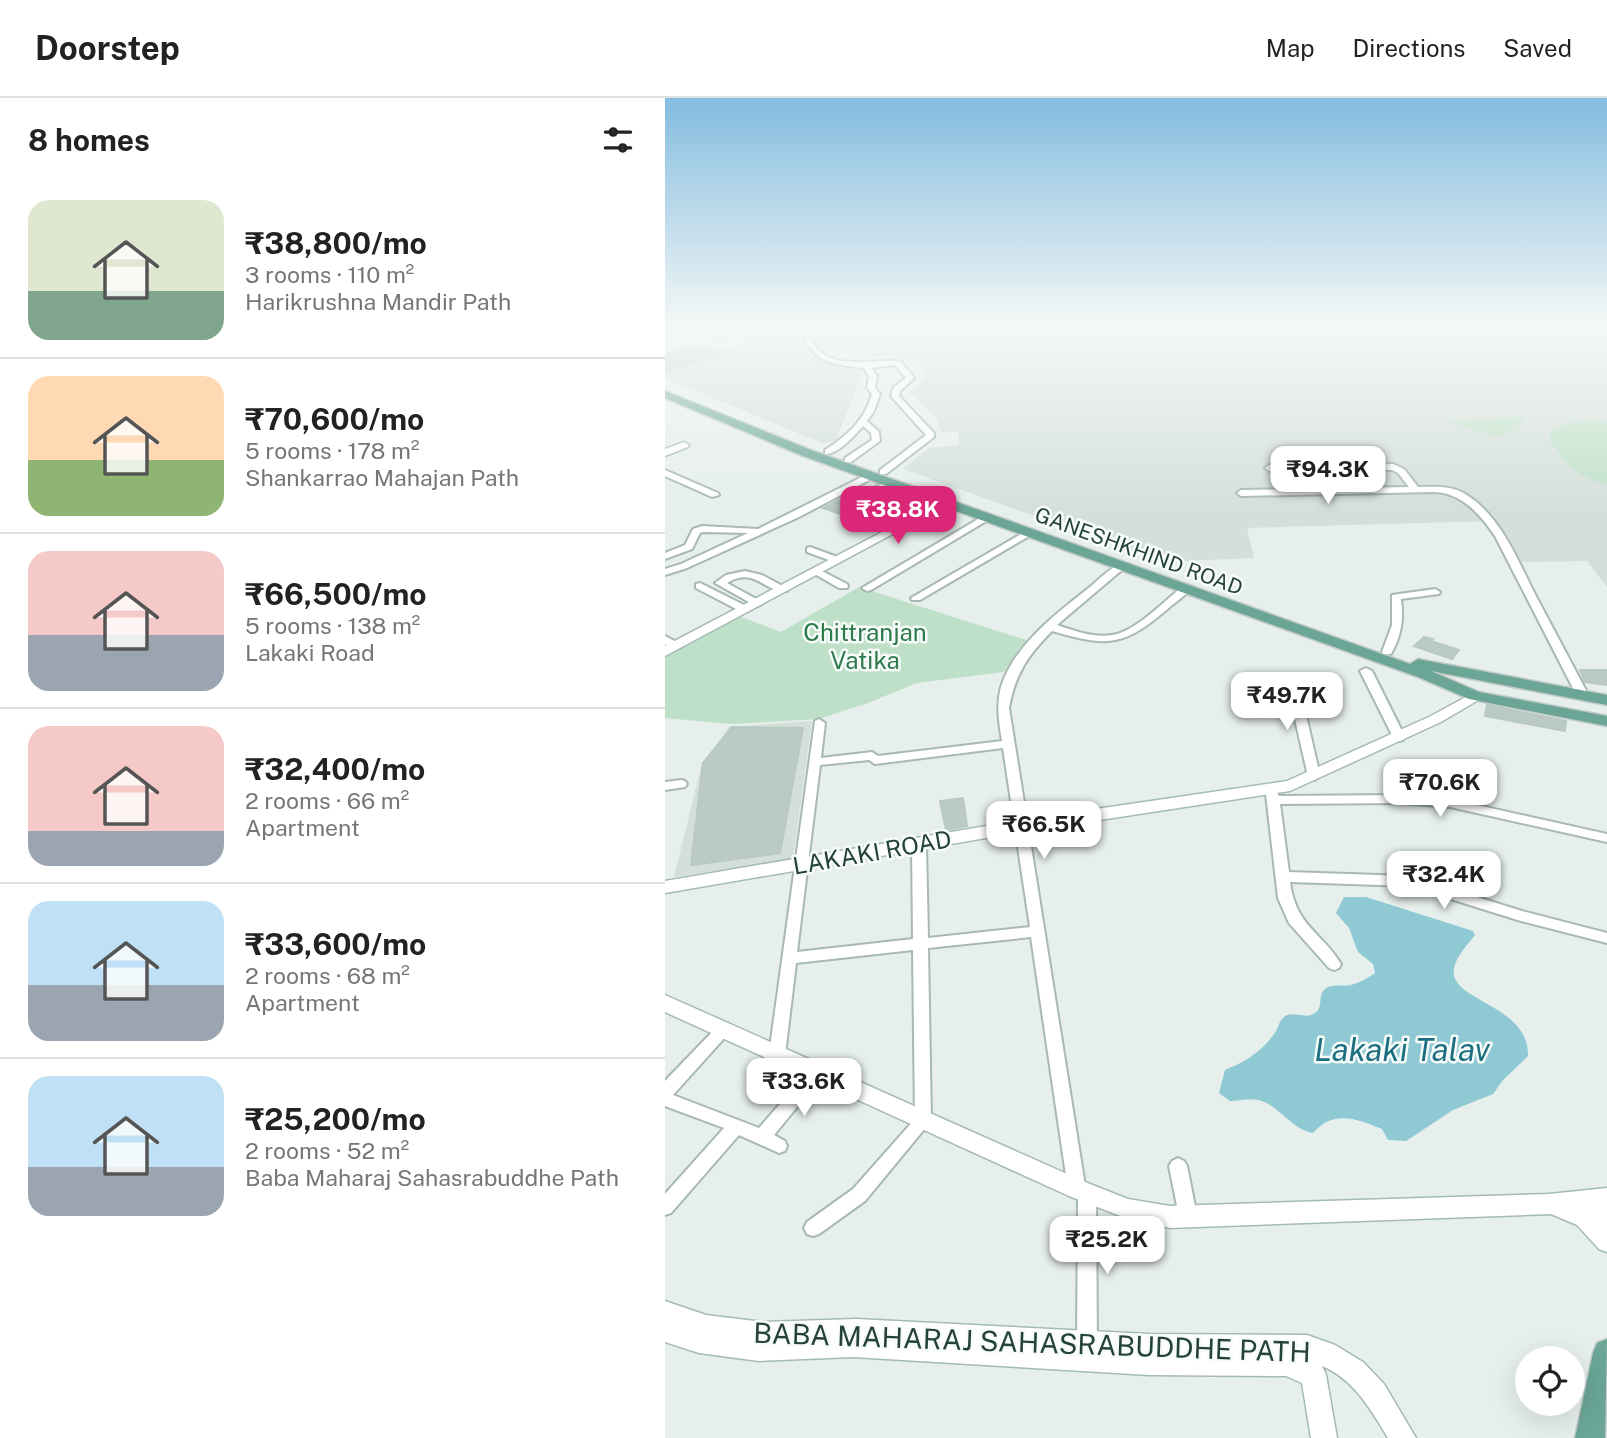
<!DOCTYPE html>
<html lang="en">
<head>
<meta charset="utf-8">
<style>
	:root { --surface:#fff; --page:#f6f6f6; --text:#222; --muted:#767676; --line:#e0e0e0; --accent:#db2777 }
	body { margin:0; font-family:"Public Sans",sans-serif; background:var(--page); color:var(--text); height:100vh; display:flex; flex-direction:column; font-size:26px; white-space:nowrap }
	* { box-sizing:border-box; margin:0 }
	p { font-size:23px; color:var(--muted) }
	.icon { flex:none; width:38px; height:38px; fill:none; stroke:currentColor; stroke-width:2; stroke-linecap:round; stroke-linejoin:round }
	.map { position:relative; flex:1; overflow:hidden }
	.side { display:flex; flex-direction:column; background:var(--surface); width:665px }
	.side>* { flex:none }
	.fabs { position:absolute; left:850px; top:1248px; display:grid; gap:14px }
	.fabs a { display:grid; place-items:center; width:70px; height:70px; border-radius:50%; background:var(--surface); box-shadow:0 7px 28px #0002; font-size:35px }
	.price { position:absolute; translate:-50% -60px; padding:0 16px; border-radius:14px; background:#fff; color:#222; font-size:23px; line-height:46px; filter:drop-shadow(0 2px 4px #0008) }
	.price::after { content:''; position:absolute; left:50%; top:42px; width:21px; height:16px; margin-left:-10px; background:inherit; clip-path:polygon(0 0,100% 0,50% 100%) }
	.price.on { background:var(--accent); color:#fff }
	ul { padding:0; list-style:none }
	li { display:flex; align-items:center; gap:21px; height:175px; padding:0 28px }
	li+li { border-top:2px solid var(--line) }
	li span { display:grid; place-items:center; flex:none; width:196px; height:140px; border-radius:21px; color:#555 }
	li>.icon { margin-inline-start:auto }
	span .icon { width:84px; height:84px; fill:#fffc; stroke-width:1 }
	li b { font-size:30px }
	h2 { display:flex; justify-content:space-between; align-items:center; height:84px; padding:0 28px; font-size:30px }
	header { display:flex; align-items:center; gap:42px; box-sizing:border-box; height:98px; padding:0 35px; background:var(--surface); border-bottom:2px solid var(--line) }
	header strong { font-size:33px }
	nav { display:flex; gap:38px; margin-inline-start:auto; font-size:24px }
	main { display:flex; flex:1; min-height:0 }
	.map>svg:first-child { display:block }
	.built { fill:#d4dfda }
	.green { fill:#bfe0c8 }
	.water { fill:#8ec9d4 }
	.building { fill:#bbcac4; stroke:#b8c9c2; stroke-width:2 }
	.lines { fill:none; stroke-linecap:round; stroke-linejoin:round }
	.street-casing { stroke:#a8b8b2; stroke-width:4 }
	.secondary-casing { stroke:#a4bbb3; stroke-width:3 }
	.primary-casing { stroke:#c2cac8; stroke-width:3 }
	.street { fill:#fff; fill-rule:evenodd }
	.secondary { fill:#fff; fill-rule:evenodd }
	.primary { fill:#6aa596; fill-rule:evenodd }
	.labels { text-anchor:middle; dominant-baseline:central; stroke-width:5; stroke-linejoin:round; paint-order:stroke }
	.far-street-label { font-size:21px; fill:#24423a; stroke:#f7fbf9 }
	.park-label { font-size:24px; fill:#2d7a4b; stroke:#f7fbf9 }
	.street-label { font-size:24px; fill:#24423a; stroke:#f7fbf9 }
	.near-street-label { font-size:28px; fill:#24423a; stroke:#f7fbf9 }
	.near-water-label { font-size:32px; font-style:italic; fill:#1c6f80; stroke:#f7fbf9 }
</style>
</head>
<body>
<header>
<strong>Doorstep</strong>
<nav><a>Map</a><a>Directions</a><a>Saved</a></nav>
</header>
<main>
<section class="side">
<h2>8 homes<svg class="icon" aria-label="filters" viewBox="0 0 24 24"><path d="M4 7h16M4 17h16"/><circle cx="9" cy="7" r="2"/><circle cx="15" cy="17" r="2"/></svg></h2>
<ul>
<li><span style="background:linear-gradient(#dfe7d0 65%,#7fa58c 0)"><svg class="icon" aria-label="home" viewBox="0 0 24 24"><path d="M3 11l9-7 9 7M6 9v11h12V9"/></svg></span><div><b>₹38,800/mo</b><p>3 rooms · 110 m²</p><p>Harikrushna Mandir Path</p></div></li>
<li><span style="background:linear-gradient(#ffd9b3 60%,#8fb573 0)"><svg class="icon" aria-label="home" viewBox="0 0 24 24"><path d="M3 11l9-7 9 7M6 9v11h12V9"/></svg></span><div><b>₹70,600/mo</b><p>5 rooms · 178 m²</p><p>Shankarrao Mahajan Path</p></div></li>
<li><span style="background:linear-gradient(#f6c9c9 60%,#9aa5b1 0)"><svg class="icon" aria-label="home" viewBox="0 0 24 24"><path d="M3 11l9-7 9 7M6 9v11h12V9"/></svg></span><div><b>₹66,500/mo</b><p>5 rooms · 138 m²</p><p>Lakaki Road</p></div></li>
<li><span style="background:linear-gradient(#f6c9c9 75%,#9aa5b1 0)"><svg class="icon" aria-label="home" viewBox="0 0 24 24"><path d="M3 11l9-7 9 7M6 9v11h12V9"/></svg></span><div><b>₹32,400/mo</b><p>2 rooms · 66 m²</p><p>Apartment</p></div></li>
<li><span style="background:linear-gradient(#bfe0f5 60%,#9aa5b1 0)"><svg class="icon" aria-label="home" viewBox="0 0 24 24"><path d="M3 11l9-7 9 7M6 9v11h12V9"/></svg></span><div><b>₹33,600/mo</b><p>2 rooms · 68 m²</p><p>Apartment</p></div></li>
<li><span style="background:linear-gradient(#bfe0f5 65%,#9aa5b1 0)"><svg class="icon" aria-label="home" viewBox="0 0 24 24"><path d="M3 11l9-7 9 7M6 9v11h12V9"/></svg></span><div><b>₹25,200/mo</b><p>2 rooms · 52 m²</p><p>Baba Maharaj Sahasrabuddhe Path</p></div></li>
</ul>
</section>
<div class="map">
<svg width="942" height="1340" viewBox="0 0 942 1340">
	<rect width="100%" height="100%" fill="#e6efeb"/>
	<!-- built -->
	<path class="built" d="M125,226H142L131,242L132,251L145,258L202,264L171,342L159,346L0,280V254L33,244L55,253Z
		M158,226H942V489L922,463L856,464L830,423L582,430L589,460L498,464L238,371L264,350L294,347L293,334H276L270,318L245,294L258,282L261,274L257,266L242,260L167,254L152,248L150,239Z
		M147,623L128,761L9,779L36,669L64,629Z"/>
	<!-- green -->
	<path class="green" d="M855,319L860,322L834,339L783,324Z
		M924,323L942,324V386C913,381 901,364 884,342L887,333L903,325Z
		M194,489L364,543L354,551L339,574L252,585L203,605L154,621L66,626L0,620V558L74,518L116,534Z"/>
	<!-- water -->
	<path class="water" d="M679,799H701L808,833L810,837C804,845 795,854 791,864C773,904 864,902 863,958L838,982L828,996L788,1012L741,1043L723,1042L717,1031C691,1020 668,1012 648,1035C626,1031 615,1008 594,1002C585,1000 574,1003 565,1003L554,995L560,972C581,964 599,952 611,933C614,928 614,923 619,919C628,912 640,922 650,915C659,909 652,898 660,891C667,885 677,889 686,887C694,885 703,880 710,875L708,866L693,854L684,830L671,815Z"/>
	<!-- building -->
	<path class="building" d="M27,248L53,256L0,274V256Z
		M200,389L208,392L249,408L214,429L158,410Z
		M759,539L768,541L766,543L794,552L787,561L749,548Z
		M915,572H942V587L920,584Z
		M822,607L901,623L900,633L820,618Z
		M67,629L138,630L115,755L26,767L38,665Z
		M298,700L302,728L281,732L275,703Z"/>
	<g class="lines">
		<defs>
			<path id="street" d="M36,226H71L47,231L54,236C66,233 75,226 87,226L70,236L53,240L39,232L0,235V231L36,228Z
				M122,226H130L119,234H115V232Z
				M138,226H145L142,229C153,277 200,261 235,263L249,280L235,293L234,298L269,335V339L221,376H215V372L261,337L226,298L228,290L241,280L230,267L206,270L212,278L210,290L215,296L209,313L202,323L214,334L215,343L186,364H180V360L207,342L206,335L198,328C189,338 174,356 160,356V352C182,338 200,322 207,296L202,290L204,278L199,270C168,267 143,263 136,229Z
				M728,366L739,371L753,389C769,389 786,387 800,396C837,418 854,466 873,502C890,534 907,566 924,598L922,600H914L912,598L830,438C815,416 797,395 769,394L576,398L572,395L576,392L744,389L733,375L727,372L604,373L600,370L604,367Z
				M0,372L53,395L54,397L47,399L0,378Z
				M205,375L209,378L208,380L134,419L22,470L0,477V471L16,466L83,435L38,434L35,435L27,451L0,461V455L20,447L28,431L37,428L93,431Z
				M224,382L228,385L221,390L268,408L237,424L241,427L239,429L226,427V423L256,408L209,390Z
				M320,417L325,420L323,422L206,492L202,493L197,490Z
				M363,432L366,433V437L255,502H247L246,500Z
				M145,449L175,460L177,462L172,465L142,454V450Z
				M455,466L460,469L458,471L392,527C410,533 429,540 447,537C470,534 498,504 516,490H524L525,492C517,500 508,506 499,514C456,550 440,548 387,533C363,557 350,576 344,610L420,1088L428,1089L431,1095L432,1249L429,1256L422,1259L415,1256L412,1249L413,1098L406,1097L403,1091L366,839L263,850L266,1023L200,1103L154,1136L148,1138L142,1136L139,1130L142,1124L188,1091L250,1021L248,852L131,865L120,957L118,962L112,963L106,962L104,957L150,623L154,621L160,625L156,660L207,654L213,658L337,643C334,625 331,608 336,589C349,547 392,515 425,489C434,481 444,471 455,466ZM338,650L365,829L263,840L261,746L259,743H249L247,746L248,841L132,854L155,667L204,662L210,666Z
				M151,470L182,486L183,488L182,490H174L148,475L146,473Z
				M80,473L97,477L123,491L122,493C98,495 91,468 62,485L95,503V507L91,508L50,485L61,477Z
				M35,485L83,509L84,511L83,513H75L31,490V486Z
				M770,491L775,494L774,496L736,501C739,522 736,538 726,556H718L717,554L727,527V497Z
				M0,538L15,546L16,548L15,550H7L0,546Z
				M701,570L707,573L740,639L738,642L734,643L728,639L695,573Z
				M627,579L633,582L655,678L649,682L643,678L621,582Z
				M16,682L20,683L22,686L20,689L0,692V684Z
				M607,692L611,693L614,698L737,697L785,701L942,736V744L785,709L737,705L615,706L624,774L744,778L857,813L942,835V845L856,823L744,788L625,784C631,829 656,833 676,866L674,870L669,872L664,870L624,825L613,800L601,696Z
				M58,926L63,928L66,932L63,936L8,997L94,1030L146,970L152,968L158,970L160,975L109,1037L120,1043L122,1048L120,1053L114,1055L74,1037L6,1115L0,1117V1096L59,1030L0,1008V983L53,928Z
				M513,1060L519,1063L522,1068L532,1118L529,1124L523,1126L517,1124L514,1118L504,1068L507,1063Z"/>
			<path id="secondary" d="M19,344L24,347L23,349L0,358V351Z
				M278,402L284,405L282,407L0,558V548Z
				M810,594L817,598L815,601L776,624L625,693L356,734L0,795V783L356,722L622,683L766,618Z
				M0,897L420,1084L463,1101L505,1108L884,1096L942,1090V1154L934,1151L912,1127L886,1116L505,1130L463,1121L404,1098L0,914Z
				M0,1203L41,1217L98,1224L191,1221L484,1236L642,1237L670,1247L698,1264L719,1286L751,1340H723C705,1310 687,1278 652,1266L657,1268L661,1277L672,1340H646L637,1285L621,1278L484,1277L188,1259L94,1263L34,1255L0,1244Z"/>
			<path id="primary" d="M0,293L146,352L745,566L753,561L942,597V607L766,573L814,594L942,618V628L804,601L753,579L138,358L0,300Z
				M942,1241L940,1340H910L928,1255L932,1245Z"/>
		</defs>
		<!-- street casing -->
		<use href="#street" class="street-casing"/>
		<!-- secondary casing -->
		<use href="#secondary" class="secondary-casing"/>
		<!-- primary casing -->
		<use href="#primary" class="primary-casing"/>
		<!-- street -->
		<use href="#street" class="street"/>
		<!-- secondary -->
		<use href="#secondary" class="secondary"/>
		<!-- primary -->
		<use href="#primary" class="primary"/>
	</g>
	<!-- sky -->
	<linearGradient id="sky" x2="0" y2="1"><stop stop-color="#84bce0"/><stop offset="0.55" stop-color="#f4f8f6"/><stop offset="1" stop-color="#f4f8f6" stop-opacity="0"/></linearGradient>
	<rect width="942" height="414" fill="url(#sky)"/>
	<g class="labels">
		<!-- far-street labels -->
		<g class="far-street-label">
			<text transform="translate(474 453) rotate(20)">GANESHKHIND ROAD</text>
		</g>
		<!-- park labels -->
		<g class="park-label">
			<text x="200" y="534">Chittranjan<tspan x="200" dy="28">Vatika</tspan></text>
		</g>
		<!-- street labels -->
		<g class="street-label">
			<text transform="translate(207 754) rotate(-10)">LAKAKI ROAD</text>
		</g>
		<!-- near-street labels -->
		<g class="near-street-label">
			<text transform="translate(367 1244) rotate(2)">BABA MAHARAJ SAHASRABUDDHE PATH</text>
		</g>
		<!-- near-water labels -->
		<g class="near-water-label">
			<text x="737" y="951">Lakaki Talav</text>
		</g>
	</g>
</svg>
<div class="fabs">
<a><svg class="icon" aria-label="locate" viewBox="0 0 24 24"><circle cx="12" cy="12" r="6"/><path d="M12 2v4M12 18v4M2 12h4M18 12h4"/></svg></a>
</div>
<b class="price" style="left:663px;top:408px">₹94.3K</b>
<b class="price on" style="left:233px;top:448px">₹38.8K</b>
<b class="price" style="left:622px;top:634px">₹49.7K</b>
<b class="price" style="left:775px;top:721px">₹70.6K</b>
<b class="price" style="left:379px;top:763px">₹66.5K</b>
<b class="price" style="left:779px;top:813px">₹32.4K</b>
<b class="price" style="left:139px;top:1020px">₹33.6K</b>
<b class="price" style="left:442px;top:1178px">₹25.2K</b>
</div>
</main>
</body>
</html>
